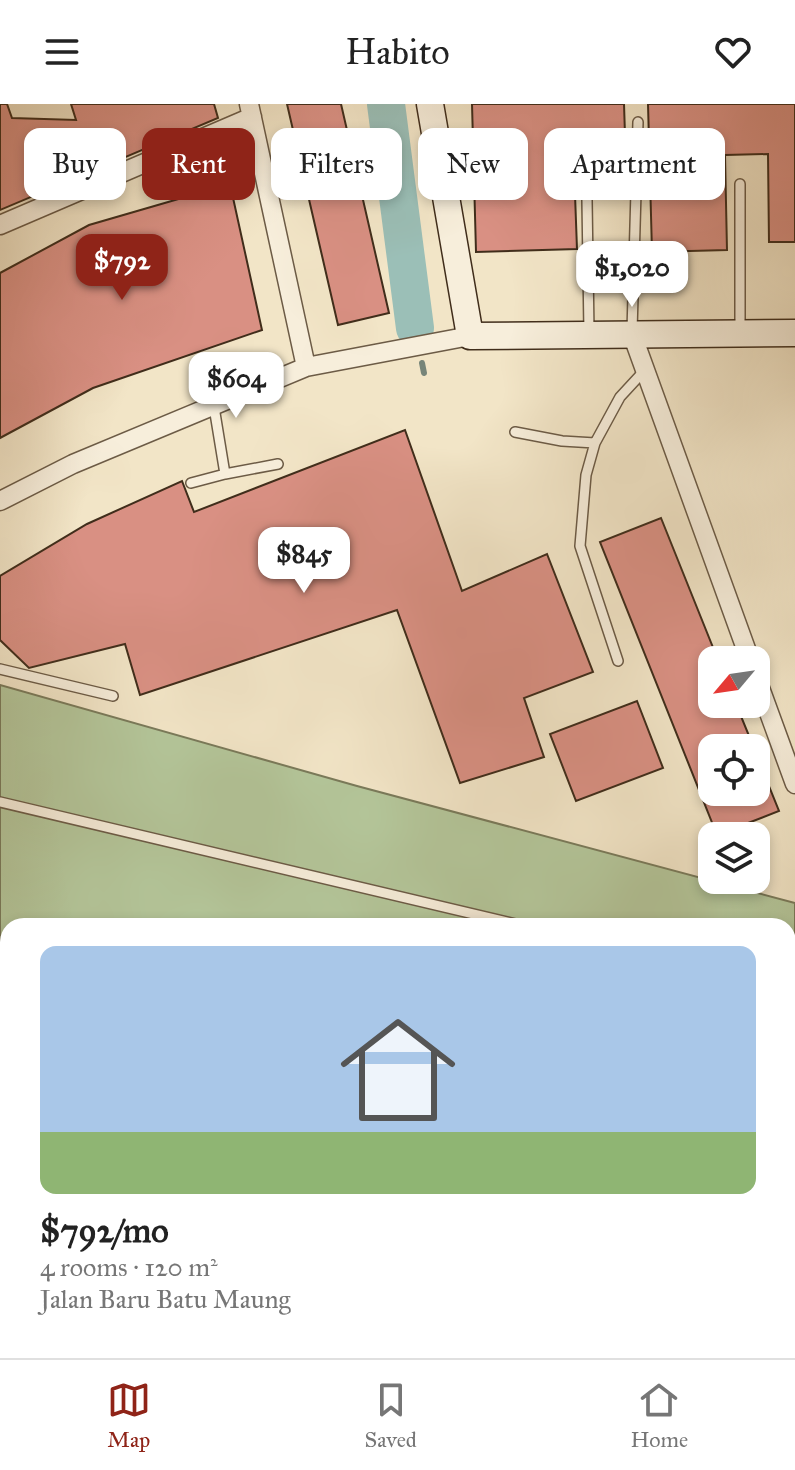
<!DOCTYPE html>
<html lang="en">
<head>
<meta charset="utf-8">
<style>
	:root { --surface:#fff; --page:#f6f6f6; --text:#222; --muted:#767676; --line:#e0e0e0; --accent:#8f2418 }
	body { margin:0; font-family:"IM FELL Great Primer",serif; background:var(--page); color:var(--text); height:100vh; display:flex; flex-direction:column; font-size:30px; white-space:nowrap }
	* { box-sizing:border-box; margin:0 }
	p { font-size:26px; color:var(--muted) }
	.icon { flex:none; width:44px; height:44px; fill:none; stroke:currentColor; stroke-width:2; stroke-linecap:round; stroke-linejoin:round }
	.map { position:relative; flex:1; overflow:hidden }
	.panel { position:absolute; left:0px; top:814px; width:796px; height:440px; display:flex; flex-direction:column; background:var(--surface); border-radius:24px 24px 0 0; box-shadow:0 4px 12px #0003 }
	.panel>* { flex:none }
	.guide { position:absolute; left:24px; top:24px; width:748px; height:72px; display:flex; gap:16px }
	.needle { width:52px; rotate:241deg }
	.tools { position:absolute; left:698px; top:542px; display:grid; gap:16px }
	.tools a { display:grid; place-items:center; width:72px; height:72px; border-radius:16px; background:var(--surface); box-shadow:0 4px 12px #0003; font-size:40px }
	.price { position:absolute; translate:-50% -68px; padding:0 18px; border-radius:16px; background:#fff; color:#222; font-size:26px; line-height:52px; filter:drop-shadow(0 2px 4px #0008) }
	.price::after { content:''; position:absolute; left:50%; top:48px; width:24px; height:18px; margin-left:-12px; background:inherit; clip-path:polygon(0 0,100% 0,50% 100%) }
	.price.current { background:var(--accent); color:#fff }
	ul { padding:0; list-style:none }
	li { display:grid; align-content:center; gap:16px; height:424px; padding:0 40px }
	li+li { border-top:2px solid var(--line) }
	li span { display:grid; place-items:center; height:248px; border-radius:16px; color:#555 }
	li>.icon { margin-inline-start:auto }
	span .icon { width:144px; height:144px; fill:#fffc; stroke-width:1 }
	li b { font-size:34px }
	.pill { padding:0 28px; border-radius:16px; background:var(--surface); box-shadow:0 4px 12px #0003; font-size:28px; line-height:72px }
	.pill.current { background:var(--accent); color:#fff }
	header { display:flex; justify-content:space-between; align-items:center; height:104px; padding:0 40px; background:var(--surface); font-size:36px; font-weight:600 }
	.dock { display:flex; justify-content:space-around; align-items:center; height:112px; border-top:2px solid var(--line); background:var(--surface); font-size:22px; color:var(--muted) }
	.dock a { display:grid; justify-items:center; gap:4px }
	.dock .current { color:var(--accent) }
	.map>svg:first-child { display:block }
	.green { fill:#b4c69a; stroke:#7a7a5a; stroke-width:2 }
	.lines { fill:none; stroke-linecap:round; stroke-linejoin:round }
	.stream { stroke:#778579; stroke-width:6 }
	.river { stroke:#9bbfb7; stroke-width:38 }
	.runway { stroke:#998971; stroke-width:142 }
	.building { fill:#d99083; stroke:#402d1b; stroke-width:2 }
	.lane-casing { stroke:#6c5b46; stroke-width:12 }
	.street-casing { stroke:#6c5b46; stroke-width:21 }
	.secondary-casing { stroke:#402d1b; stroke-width:29 }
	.lane { stroke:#f7eedb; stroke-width:9 }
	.street { stroke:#f7eedb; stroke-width:18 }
	.secondary { stroke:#f7eedb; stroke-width:26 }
</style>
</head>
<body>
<header><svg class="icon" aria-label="menu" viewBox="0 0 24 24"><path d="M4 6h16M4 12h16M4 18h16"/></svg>Habito<svg class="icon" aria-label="heart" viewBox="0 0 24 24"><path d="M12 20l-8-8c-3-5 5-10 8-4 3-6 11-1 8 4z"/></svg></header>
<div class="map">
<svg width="795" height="1254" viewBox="0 0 795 1254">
	<rect width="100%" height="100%" fill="#f2e5c7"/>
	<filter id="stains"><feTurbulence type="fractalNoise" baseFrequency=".0025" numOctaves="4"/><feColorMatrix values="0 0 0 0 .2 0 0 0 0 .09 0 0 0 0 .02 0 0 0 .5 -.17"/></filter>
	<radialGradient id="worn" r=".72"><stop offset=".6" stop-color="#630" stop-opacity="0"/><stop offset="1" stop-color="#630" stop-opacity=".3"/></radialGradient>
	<!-- green -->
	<path class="green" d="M0,581L357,682L795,799V1254H611L578,1246H788V822H8V1109L0,1107Z"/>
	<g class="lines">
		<!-- stream -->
		<path class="stream" d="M422,259L424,269
			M0,937L8,939
			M788,1120L795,1121"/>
		<!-- river -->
		<path class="river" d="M386,0L415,224"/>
		<!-- runway -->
		<path class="runway" d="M0,1193L8,1195
			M226,1246L260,1254"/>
	</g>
	<!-- building -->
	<path class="building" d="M0,0H7L12,14L76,16L71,0H214L218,14L0,106Z
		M287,0H341L389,209L338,221Z
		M472,0H624L626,62L574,63L577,145L476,148Z
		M648,0H795V138H769L768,50L725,51L727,146L652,148Z
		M230,80L262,226L93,284L0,334V169L89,121Z
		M405,326L462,487L547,450L593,568L524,594L544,653L460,679L397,506L140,591L125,540L29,564L0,536V472L87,420L182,377L194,408Z
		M661,414L718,556H712V600H736L754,644H712V688H756V650L779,707L717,731L600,438Z
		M637,597L663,664L576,697L550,630Z"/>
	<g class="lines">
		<defs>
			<path id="lane" d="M587,96L589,228
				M740,226V80
				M632,227L638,18
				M515,328L562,337L595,339
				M225,370L278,360
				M191,379L225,370L214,303
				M618,557L580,442L586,371L595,339L620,293L644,267
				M0,565L113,592
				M0,698L524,822
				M788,880L795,882"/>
			<path id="street" d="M249,0L306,263
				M0,121L252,13
				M632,230L750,556
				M0,397L73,360L306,263L470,232
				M756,573L795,680"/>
			<path id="secondary" d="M430,0L470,232L795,229"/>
		</defs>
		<!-- lane casing -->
		<use href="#lane" class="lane-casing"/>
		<!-- street casing -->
		<use href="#street" class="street-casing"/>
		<!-- secondary casing -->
		<use href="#secondary" class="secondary-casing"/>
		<!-- lane -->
		<use href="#lane" class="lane"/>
		<!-- street -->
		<use href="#street" class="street"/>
		<!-- secondary -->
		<use href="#secondary" class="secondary"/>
	</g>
	<rect width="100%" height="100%" filter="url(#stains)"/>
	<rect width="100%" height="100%" fill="url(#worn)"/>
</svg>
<div class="tools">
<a><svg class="needle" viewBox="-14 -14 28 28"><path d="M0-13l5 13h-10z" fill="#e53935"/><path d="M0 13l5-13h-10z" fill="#767676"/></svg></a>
<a><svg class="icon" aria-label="locate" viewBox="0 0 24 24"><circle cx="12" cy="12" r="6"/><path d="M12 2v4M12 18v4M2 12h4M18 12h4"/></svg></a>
<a><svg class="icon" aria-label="layers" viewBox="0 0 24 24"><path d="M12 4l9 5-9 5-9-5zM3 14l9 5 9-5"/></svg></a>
</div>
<b class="price current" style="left:122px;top:198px">$792</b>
<b class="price" style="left:632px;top:205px">$1,020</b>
<b class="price" style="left:236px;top:316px">$604</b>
<b class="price" style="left:304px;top:491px">$845</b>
<div class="guide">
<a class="pill">Buy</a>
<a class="pill current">Rent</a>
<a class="pill">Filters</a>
<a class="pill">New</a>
<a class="pill">Apartment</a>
</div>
<section class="panel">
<ul>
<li><span style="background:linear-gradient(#a9c7e8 75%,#8fb573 0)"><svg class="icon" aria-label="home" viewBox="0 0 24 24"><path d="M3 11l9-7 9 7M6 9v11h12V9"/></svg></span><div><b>$792/mo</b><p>4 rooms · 120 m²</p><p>Jalan Baru Batu Maung</p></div></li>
</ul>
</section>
</div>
<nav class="dock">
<a class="current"><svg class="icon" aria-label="map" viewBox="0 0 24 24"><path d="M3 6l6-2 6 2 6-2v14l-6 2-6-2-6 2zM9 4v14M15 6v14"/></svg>Map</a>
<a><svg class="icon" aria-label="saved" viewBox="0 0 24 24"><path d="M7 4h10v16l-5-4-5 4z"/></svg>Saved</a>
<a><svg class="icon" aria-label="home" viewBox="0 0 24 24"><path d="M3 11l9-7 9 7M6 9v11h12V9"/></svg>Home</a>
</nav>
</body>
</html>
